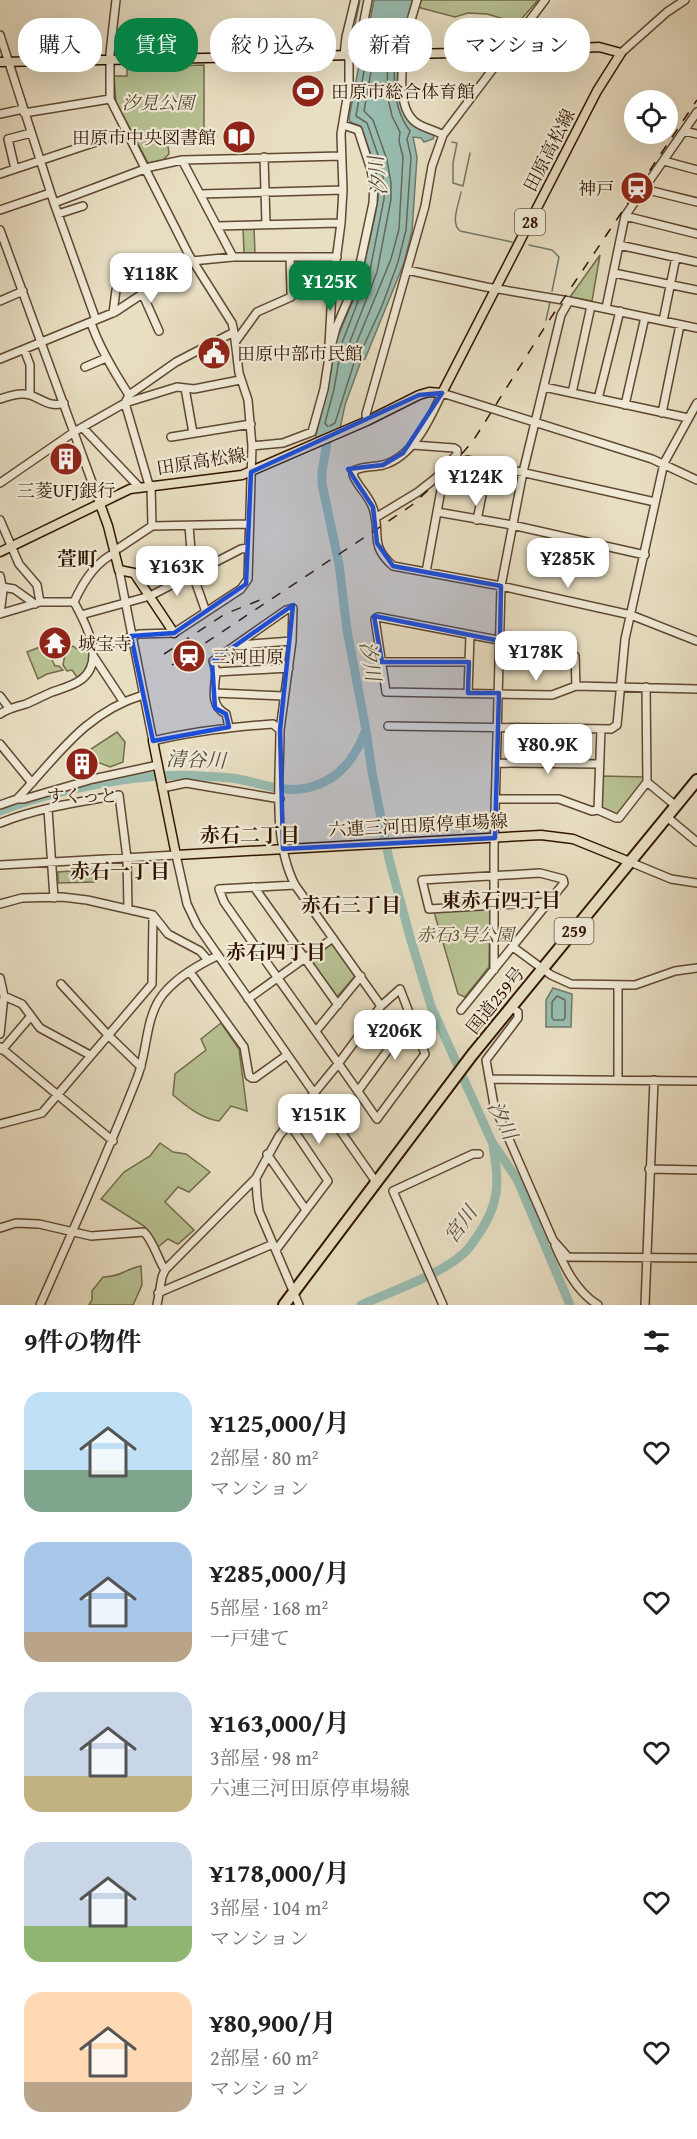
<!DOCTYPE html>
<html lang="ja">
<head>
<meta charset="utf-8">
<style>
	:root { --surface:#fff; --page:#f6f6f6; --text:#202124; --muted:#757577; --accent:#0b8043 }
	body { margin:0; font-family:"Gentium Book Plus","Noto Serif JP",serif; background:var(--page); color:var(--text); height:100vh; display:flex; flex-direction:column; font-size:22px; white-space:nowrap }
	* { box-sizing:border-box; margin:0 }
	p { font-size:20px; color:var(--muted) }
	.icon { flex:none; width:33px; height:33px; fill:none; stroke:currentColor; stroke-width:2; stroke-linecap:round; stroke-linejoin:round }
	.map { position:relative; height:1305px; overflow:hidden }
	.drawer { display:flex; flex-direction:column; background:var(--surface); flex:1 }
	.drawer>* { flex:none }
	.hud { position:absolute; left:18px; top:18px; width:662px; height:54px; display:flex; gap:12px }
	.buttons { position:absolute; left:624px; top:90px; display:grid; gap:12px }
	.buttons a { display:grid; place-items:center; width:54px; height:54px; border-radius:50%; background:var(--surface); box-shadow:0 6px 24px #0002; font-size:30px }
	.price { position:absolute; translate:-50% -51px; padding:0 14px; border-radius:12px; background:#fff; color:#222; font-size:20px; line-height:39px; filter:drop-shadow(0 2px 3px #0008) }
	.price::after { content:''; position:absolute; left:50%; top:36px; width:18px; height:14px; margin-left:-9px; background:inherit; clip-path:polygon(0 0,100% 0,50% 100%) }
	.price.selected { background:var(--accent); color:#fff }
	ul { padding:0; list-style:none }
	li { display:flex; align-items:center; gap:18px; height:150px; padding:0 24px }
	li span { display:grid; place-items:center; flex:none; width:168px; height:120px; border-radius:18px; color:#555 }
	li>.icon { margin-inline-start:auto }
	span .icon { width:72px; height:72px; fill:#fffc; stroke-width:1 }
	li b { font-size:26px }
	h2 { display:flex; justify-content:space-between; align-items:center; height:72px; padding:0 24px; font-size:26px }
	.pill { padding:0 21px; border-radius:24px; background:var(--surface); box-shadow:0 6px 24px #0002; font-size:21px; line-height:54px }
	.pill.selected { background:var(--accent); color:#fff }
	.map>svg:first-child { display:block }
	.green { fill:#b7c192; stroke:#746b49; stroke-width:1.5 }
	.water { fill:#98bcb0; stroke:#6f796a; stroke-width:1.5 }
	.lines { fill:none; stroke-linecap:round; stroke-linejoin:round }
	.shore { stroke:#656858; stroke-width:1.5 }
	.stream { stroke:#6f796a; stroke-width:1.5 }
	.river { stroke:#98bcb0; stroke-width:9 }
	.minor-casing { stroke:#604730; stroke-width:10 }
	.major-casing { stroke:#321500; stroke-width:11 }
	.highway-casing { stroke:#321500; stroke-width:14 }
	.minor { stroke:#f0ead7; stroke-width:7 }
	.major { stroke:#e8dec2; stroke-width:8 }
	.highway { stroke:#e8dec2; stroke-width:10 }
	.rail { stroke:#321500; stroke-width:1.5; stroke-dasharray:10 10; stroke-linecap:butt }
	.marked { fill:#1d4ed8; fill-opacity:0.2; stroke:#1d4ed8; stroke-width:4.5; stroke-linejoin:round }
	.labels { text-anchor:middle; dominant-baseline:central; stroke-width:4.5; stroke-linejoin:round; paint-order:stroke }
	.shield { fill:#f0ead7; stroke:#6b5540; stroke-width:1.5 }
	.shield-label { font-size:16px; font-weight:bold; fill:#321500 }
	.poi-label { font-size:18px; fill:#321500; stroke:#f0ead7; text-anchor:start }
	.park-label { font-size:18px; font-style:italic; fill:#5a492c; stroke:#f0ead7 }
	.street-label { font-size:18px; fill:#321500; stroke:#f0ead7 }
	.water-label { font-size:20px; font-style:italic; fill:#564f3e; stroke:#f0ead7 }
	.neighbourhood-label { font-size:20px; font-weight:bold; fill:#321500; stroke:#f0ead7 }
</style>
</head>
<body>
<div class="map">
<svg width="697" height="1305" viewBox="0 0 697 1305">
	<rect width="100%" height="100%" fill="#e8dec2"/>
	<filter id="stains"><feTurbulence type="fractalNoise" baseFrequency=".00333" numOctaves="4"/><feColorMatrix values="0 0 0 0 .2 0 0 0 0 .09 0 0 0 0 .02 0 0 0 .5 -.17"/></filter>
	<radialGradient id="worn" r=".72"><stop offset=".6" stop-color="#630" stop-opacity="0"/><stop offset="1" stop-color="#630" stop-opacity=".3"/></radialGradient>
	<!-- green -->
	<path class="green" d="M419,0H538L518,23L487,14L468,13L455,17L417,7Z
		M204,65V129L167,137L169,154L163,160L148,163L116,102L114,76H127V67Z
		M254,226L255,254H244L243,227Z
		M600,255L592,301L570,297Z
		M45,645L55,666H59L63,670L47,674L38,679L27,652Z
		M73,646L77,649L83,646L86,650L91,651L89,669L77,677L72,670L67,671L63,665L66,649Z
		M117,732L125,742L123,762L110,767L97,762L91,749Z
		M601,776L645,777L644,782L617,815L600,808Z
		M95,869L94,882L58,883V872Z
		M490,909L489,967L465,997L458,994L434,912Z
		M333,942L356,975L336,998L309,959Z
		M221,1023L239,1049L247,1111L231,1106L219,1121C202,1119 186,1106 173,1095L175,1074L206,1050L201,1039Z
		M160,1143L173,1152L186,1154L210,1172L189,1192L178,1187L165,1202L194,1230L178,1244L168,1239L158,1247L144,1226L101,1199L124,1172L150,1156Z
		M141,1266L142,1285L133,1305H89L92,1300V1291L103,1277C121,1277 125,1269 141,1266Z"/>
	<!-- water -->
	<path class="water" d="M374,0H415L404,37L405,111C412,128 419,128 435,133L433,139L424,142L421,138L413,137L417,157L412,231L404,263L365,359L361,361L345,405L340,429L315,439L328,387L336,341L360,284L375,216L378,199L376,170L361,126L350,122L349,118L362,49L367,37Z
		M553,988L572,994L571,1027H546V1000Z"/>
	<g class="lines">
		<!-- shore -->
		<path class="shore" d="M366,60L356,116L367,123L380,161L384,183V199L370,270L342,343L334,389L325,423L328,427L335,423L355,360L361,352L382,306L398,262L406,230L411,157L407,139L410,131C394,111 393,84 395,60
			M373,60L364,111L373,120L387,160L391,183V199L377,272L349,344V349L351,351L354,349L391,259L399,229L403,157L399,141L400,132L392,116L388,98L387,60
			M557,996L565,1000V1018L563,1020H554L552,1018V1002Z"/>
		<!-- stream -->
		<path class="stream" d="M353,34L360,0
			M452,142L457,143L453,163V183L463,186L470,153
			M461,192C459,204 450,223 460,231L512,242
			M529,245L552,250L559,257L552,291
			M546,320L550,302"/>
		<!-- river -->
		<path class="river" d="M329,431L322,472V484L339,564L347,630L366,730L372,772L389,859L410,937L431,1006L492,1142L517,1179L570,1305
			M0,811C54,790 144,771 202,776C213,777 226,777 238,779C264,784 288,795 314,786C340,778 356,756 365,732
			M361,1305C390,1292 442,1274 464,1253C470,1248 474,1241 478,1235C499,1205 500,1183 493,1147"/>
		<defs>
			<path id="minor" d="M417,0C408,28 390,96 413,120C420,128 434,129 443,135
				M0,35L54,203L96,320
				M621,53L667,12L685,0
				M344,55L346,37L355,0
				M353,55L361,36L368,0
				M24,113L110,99
				M0,114L23,109
				M684,131L697,134
				M264,157L266,224
				M182,160L233,257
				M664,161L697,170
				M15,169L8,139L31,133
				M0,174L126,132
				M644,189L697,202
				M200,194L343,190
				M54,203L150,167L182,160L341,156
				M0,210L50,193
				M58,214L83,206
				M625,216L697,234
				M217,226L341,223
				M0,230L100,504
				M619,245L697,262
				M290,257L291,291
				M407,270L486,287L569,301L697,328
				M614,273L697,290
				M143,295L159,331
				M0,301L23,291
				M606,308L625,216L697,112
				M113,313L116,290
				M663,321L676,257
				M91,323C100,349 114,372 129,395
				M236,341L257,312L291,297V291H332
				M332,343L336,328L357,278L373,203L374,185L371,170L358,130L343,125
				M24,349L30,365V395
				M0,359L115,312L192,261L233,257H337
				M85,367L106,358
				M544,387L688,418
				M185,388L193,433
				M572,393L591,306
				M0,399C8,396 21,392 30,395C42,399 50,408 64,403
				M598,399L620,311
				M625,405L645,317
				M662,413L680,325
				M367,421L366,414L425,206L432,166L443,135L545,0
				M83,428L139,487
				M171,437L251,424
				M252,446L283,443L312,432L324,389L328,363L332,291L341,223L343,190L341,134L349,86V61L348,55
				M697,480L652,459L442,393C430,419 413,457 383,465C374,467 364,466 355,470L353,475C358,487 369,496 373,508C382,534 368,544 393,566L501,586L631,615L697,641
				M0,483L74,432L125,403L177,387L194,389L240,380
				M149,485L125,403L129,395L176,362L234,332
				M151,485L152,526
				M437,512L512,525L645,555
				M375,518L418,492L437,477L457,454V450L454,448L413,445
				M0,520L19,564L37,585L40,602
				M477,520L488,465
				M189,526L193,575L206,612
				M114,549L119,548L152,526L248,524
				M119,570L153,741C194,731 231,727 273,724L280,730C280,780 272,840 295,885L381,1006
				M426,572L441,490L467,460L655,502
				M0,576L3,590L0,614
				M2,587L14,589L35,604
				M0,614L40,602H74
				M81,615L150,596L241,549L249,548
				M238,645L292,641
				M93,649L139,634L174,633L241,589L248,579L252,446L248,400L239,373L234,332L232,323L189,255L110,99V53L116,0
				M94,657L123,701
				M382,662H469
				M216,672L213,661L286,610L293,608L292,641L280,730
				M576,686L552,695L386,692L375,619L378,617L571,654L575,656L576,686L697,689
				M215,693L284,696
				M468,693L470,635
				M0,696L9,708
				M0,714C9,708 16,707 26,704C35,700 43,696 52,692C63,688 73,686 82,679C106,660 85,622 74,602C83,582 95,562 115,553
				M388,726L611,729L617,725L625,639L664,463L697,403
				M229,727L226,714C209,705 215,688 216,672L289,668
				M0,744L32,783
				M496,763L599,764
				M647,782L676,806
				M162,788L186,783L280,799
				M17,799C57,757 84,713 143,695
				M495,799H559L592,811L598,810L616,818H619L647,782L646,687
				M0,805L17,799H24L93,779L158,765
				M48,809L54,898
				M598,810L601,729
				M667,817L697,842
				M0,823C38,808 79,802 119,795L127,858L128,908
				M630,862L671,879L697,883
				M0,865L176,855L187,904L197,925L376,1182
				M295,885L219,889L224,902C275,975 327,1046 377,1119L425,1054L400,989L381,1006L338,1064L279,1136L256,1178L257,1196L259,1211L299,1305
				M254,887L338,1005
				M0,904L22,898L62,897L87,900L153,915L168,934L200,951L208,960
				M513,947L551,975L571,984L635,985L675,971L697,968
				M494,970V849L501,586L523,472L561,315L569,301
				M190,972L244,1047L249,1076L252,1078H255L287,1055
				M0,978L4,996L0,1034
				M61,984L108,1035L141,1067
				M4,996L22,1004L40,1028L90,1055
				M248,999L333,938
				M511,1007L518,1012V1018L486,1060L494,1105L553,1240L568,1257L697,1258
				M461,1010L564,883L563,879L540,873L422,880L429,909L550,902
				M316,1031L361,976
				M0,1047L113,1141
				M2,1050L31,1016
				M490,1079L697,1081
				M618,1080V985
				M358,1091L412,1017
				M0,1124L42,1113L152,984L153,915
				M267,1154L306,1210
				M649,1169L697,1170
				M0,1228L16,1223L39,1224L91,1236L144,1232C154,1242 157,1258 165,1270
				M555,1245C565,1268 576,1291 598,1305
				M276,1250L328,1181L289,1123
				M158,1293L273,1244
				M40,1305C73,1230 107,1155 137,1078C147,1054 145,1023 159,1000C171,981 198,965 217,956
				M157,1305L162,1277L165,1270L256,1178
				M443,1305L393,1191L473,1154H479
				M645,1305L654,1080"/>
			<path id="major" d="M0,62L506,52L599,47L621,53L597,91L442,393L429,392L419,395L367,421L242,475L130,489L0,552
				M100,504L108,526L119,570L134,573L174,633
				M153,741L176,855L541,835L573,839L630,862"/>
			<path id="highway" d="M284,1305L472,1055L697,780"/>
		</defs>
		<!-- minor casing -->
		<use href="#minor" class="minor-casing"/>
		<!-- major casing -->
		<use href="#major" class="major-casing"/>
		<!-- highway casing -->
		<use href="#highway" class="highway-casing"/>
		<!-- minor -->
		<use href="#minor" class="minor"/>
		<!-- major -->
		<use href="#major" class="major"/>
		<!-- highway -->
		<use href="#highway" class="highway"/>
		<!-- rail -->
		<path class="rail" d="M164,654L225,614L260,600
			M172,665L377,529L412,505L438,481L473,441L548,322L697,100"/>
	</g>
	<!-- marked area -->
	<path class="marked" d="M442,393L403,453L383,465L348,469L373,507L377,543L393,566L501,586L500,641L374,616L382,662H469L468,693H499L495,838L283,849L280,730L293,605L212,662L215,708L226,714L229,727L153,741L131,636L174,633L246,584L251,472L419,395Z"/>
	<!-- icons -->
	<defs>
		<symbol id="stadium-disc" viewBox="-11 -11 22 22"><circle r="9.5" fill="#8f2418" stroke="#f0ead7"/><path d="M0-5a6.5 5 0 1 0 0 10a6.5 5 0 1 0 0-10ZM-3.5-1.8h7v3.6h-7Z" fill="#fff"/></symbol>
		<symbol id="library-disc" viewBox="-11 -11 22 22"><circle r="9.5" fill="#8f2418" stroke="#f0ead7"/><path d="M-6-4Q-3-5.5-.7-3.5V5Q-3 3-6 4ZM6-4Q3-5.5 .7-3.5V5Q3 3 6 4Z" fill="#fff"/></symbol>
		<symbol id="station-disc" viewBox="-11 -11 22 22"><circle r="9.5" fill="#8f2418" stroke="#f0ead7"/><path d="M-3-6H3Q5-6 5-4V2Q5 4 3 4L4.5 6H3L1.5 4h-3L-3 6H-4.5L-3 4Q-5 4-5 2V-4Q-5-6-3-6ZM-3.5-4v3h7v-3ZM-3.5 1v1.5H-2V1ZM2 1v1.5H3.5V1Z" fill="#fff"/></symbol>
		<symbol id="civic-disc" viewBox="-11 -11 22 22"><circle r="9.5" fill="#8f2418" stroke="#f0ead7"/><path d="M-.6-6.5H3V-4.5H.6V-3L4-1V1h2V6H-6V1h2V-1L-.6-3ZM-1.2 2.5V6h2.4V2.5Z" fill="#fff"/></symbol>
		<symbol id="building-disc" viewBox="-11 -11 22 22"><circle r="9.5" fill="#8f2418" stroke="#f0ead7"/><path d="M-4-6H4V6H1V3H-1V6H-4ZM-2.5-4.3h1.7v1.8h-1.7ZM.8-4.3h1.7v1.8H.8ZM-2.5-1h1.7V.8h-1.7ZM.8-1h1.7V.8H.8Z" fill="#fff"/></symbol>
		<symbol id="temple-disc" viewBox="-11 -11 22 22"><circle r="9.5" fill="#8f2418" stroke="#f0ead7"/><path d="M0-6L5-2H3V0L6.5 2.5H4V6H1.5V3h-3V6H-4V2.5H-6.5L-3 0V-2H-5Z" fill="#fff"/></symbol>
	</defs>
	<g fill-rule="evenodd">
		<use href="#stadium-disc" x="289" y="72" width="38" height="38"/>
		<use href="#library-disc" x="220" y="118" width="38" height="38"/>
		<use href="#station-disc" x="618" y="169" width="38" height="38"/>
		<use href="#civic-disc" x="195" y="334" width="38" height="38"/>
		<use href="#building-disc" x="47" y="440" width="38" height="38"/>
		<use href="#temple-disc" x="36" y="624" width="38" height="38"/>
		<use href="#station-disc" x="170" y="637" width="38" height="38"/>
		<use href="#building-disc" x="63" y="745" width="38" height="38"/>
	</g>
	<g class="labels">
		<!-- shield labels -->
		<g class="shield">
			<rect x="515" y="209" width="30" height="26" rx="4.5"/>
			<rect x="554.5" y="918" width="39" height="26" rx="4.5"/>
		</g>
		<g class="shield-label">
			<text x="530" y="222">28</text>
			<text x="574" y="931">259</text>
		</g>
		<!-- poi labels -->
		<g class="poi-label">
			<text x="331" y="91">田原市総合体育館</text>
			<text x="216" y="137" text-anchor="end">田原市中央図書館</text>
			<text x="614" y="188" text-anchor="end">神戸</text>
			<text x="237" y="353">田原中部市民館</text>
			<text x="66" y="490" text-anchor="middle">三菱UFJ銀行</text>
			<text x="78" y="643">城宝寺</text>
			<text x="212" y="656">三河田原</text>
			<text x="82" y="795" text-anchor="middle">すくっと</text>
		</g>
		<!-- park labels -->
		<g class="park-label">
			<text x="158" y="102">汐見公園</text>
			<text x="465" y="934">赤石3号公園</text>
		</g>
		<!-- street labels -->
		<g class="street-label">
			<text transform="translate(549 150) rotate(-63)">田原高松線</text>
			<text transform="translate(201 461) rotate(-9)">田原高松線</text>
			<text transform="translate(418 825) rotate(-3)">六連三河田原停車場線</text>
			<text transform="translate(495 1000) rotate(-51)">国道259号</text>
		</g>
		<!-- water labels -->
		<g class="water-label">
			<text transform="translate(377 176) rotate(-96)">汐川</text>
			<text transform="translate(371 661) rotate(80)">汐川</text>
			<text transform="translate(196 759) rotate(2)">清谷川</text>
			<text transform="translate(503 1120) rotate(63)">汐川</text>
			<text transform="translate(460 1224) rotate(-54)">宮川</text>
		</g>
		<!-- neighbourhood labels -->
		<g class="neighbourhood-label">
			<text x="77" y="558">萱町</text>
			<text x="250" y="834">赤石二丁目</text>
			<text x="120" y="870">赤石一丁目</text>
			<text x="501" y="899">東赤石四丁目</text>
			<text x="351" y="904">赤石三丁目</text>
			<text x="276" y="951">赤石四丁目</text>
		</g>
	</g>
	<rect width="100%" height="100%" filter="url(#stains)"/>
	<rect width="100%" height="100%" fill="url(#worn)"/>
</svg>
<div class="buttons">
<a><svg class="icon" aria-label="locate" viewBox="0 0 24 24"><circle cx="12" cy="12" r="6"/><path d="M12 2v4M12 18v4M2 12h4M18 12h4"/></svg></a>
</div>
<b class="price" style="left:151px;top:304px">¥118K</b>
<b class="price selected" style="left:330px;top:312px">¥125K</b>
<b class="price" style="left:476px;top:507px">¥124K</b>
<b class="price" style="left:568px;top:589px">¥285K</b>
<b class="price" style="left:177px;top:597px">¥163K</b>
<b class="price" style="left:536px;top:682px">¥178K</b>
<b class="price" style="left:548px;top:775px">¥80.9K</b>
<b class="price" style="left:395px;top:1061px">¥206K</b>
<b class="price" style="left:319px;top:1145px">¥151K</b>
<div class="hud">
<a class="pill">購入</a>
<a class="pill selected">賃貸</a>
<a class="pill">絞り込み</a>
<a class="pill">新着</a>
<a class="pill">マンション</a>
</div>
</div>
<section class="drawer">
<h2>9件の物件<svg class="icon" aria-label="filters" viewBox="0 0 24 24"><path d="M4 7h16M4 17h16"/><circle cx="9" cy="7" r="2"/><circle cx="15" cy="17" r="2"/></svg></h2>
<ul>
<li><span style="background:linear-gradient(#bfe0f5 65%,#7fa58c 0)"><svg class="icon" aria-label="home" viewBox="0 0 24 24"><path d="M3 11l9-7 9 7M6 9v11h12V9"/></svg></span><div><b>¥125,000/月</b><p>2部屋 · 80 m²</p><p>マンション</p></div><svg class="icon" aria-label="heart" viewBox="0 0 24 24"><path d="M12 20l-8-8c-3-5 5-10 8-4 3-6 11-1 8 4z"/></svg></li>
<li><span style="background:linear-gradient(#a9c7e8 75%,#b9a48a 0)"><svg class="icon" aria-label="home" viewBox="0 0 24 24"><path d="M3 11l9-7 9 7M6 9v11h12V9"/></svg></span><div><b>¥285,000/月</b><p>5部屋 · 168 m²</p><p>一戸建て</p></div><svg class="icon" aria-label="heart" viewBox="0 0 24 24"><path d="M12 20l-8-8c-3-5 5-10 8-4 3-6 11-1 8 4z"/></svg></li>
<li><span style="background:linear-gradient(#c9d6e8 70%,#c2b280 0)"><svg class="icon" aria-label="home" viewBox="0 0 24 24"><path d="M3 11l9-7 9 7M6 9v11h12V9"/></svg></span><div><b>¥163,000/月</b><p>3部屋 · 98 m²</p><p>六連三河田原停車場線</p></div><svg class="icon" aria-label="heart" viewBox="0 0 24 24"><path d="M12 20l-8-8c-3-5 5-10 8-4 3-6 11-1 8 4z"/></svg></li>
<li><span style="background:linear-gradient(#c9d6e8 70%,#8fb573 0)"><svg class="icon" aria-label="home" viewBox="0 0 24 24"><path d="M3 11l9-7 9 7M6 9v11h12V9"/></svg></span><div><b>¥178,000/月</b><p>3部屋 · 104 m²</p><p>マンション</p></div><svg class="icon" aria-label="heart" viewBox="0 0 24 24"><path d="M12 20l-8-8c-3-5 5-10 8-4 3-6 11-1 8 4z"/></svg></li>
<li><span style="background:linear-gradient(#ffd9b3 75%,#b9a48a 0)"><svg class="icon" aria-label="home" viewBox="0 0 24 24"><path d="M3 11l9-7 9 7M6 9v11h12V9"/></svg></span><div><b>¥80,900/月</b><p>2部屋 · 60 m²</p><p>マンション</p></div><svg class="icon" aria-label="heart" viewBox="0 0 24 24"><path d="M12 20l-8-8c-3-5 5-10 8-4 3-6 11-1 8 4z"/></svg></li>
</ul>
</section>
</body>
</html>
